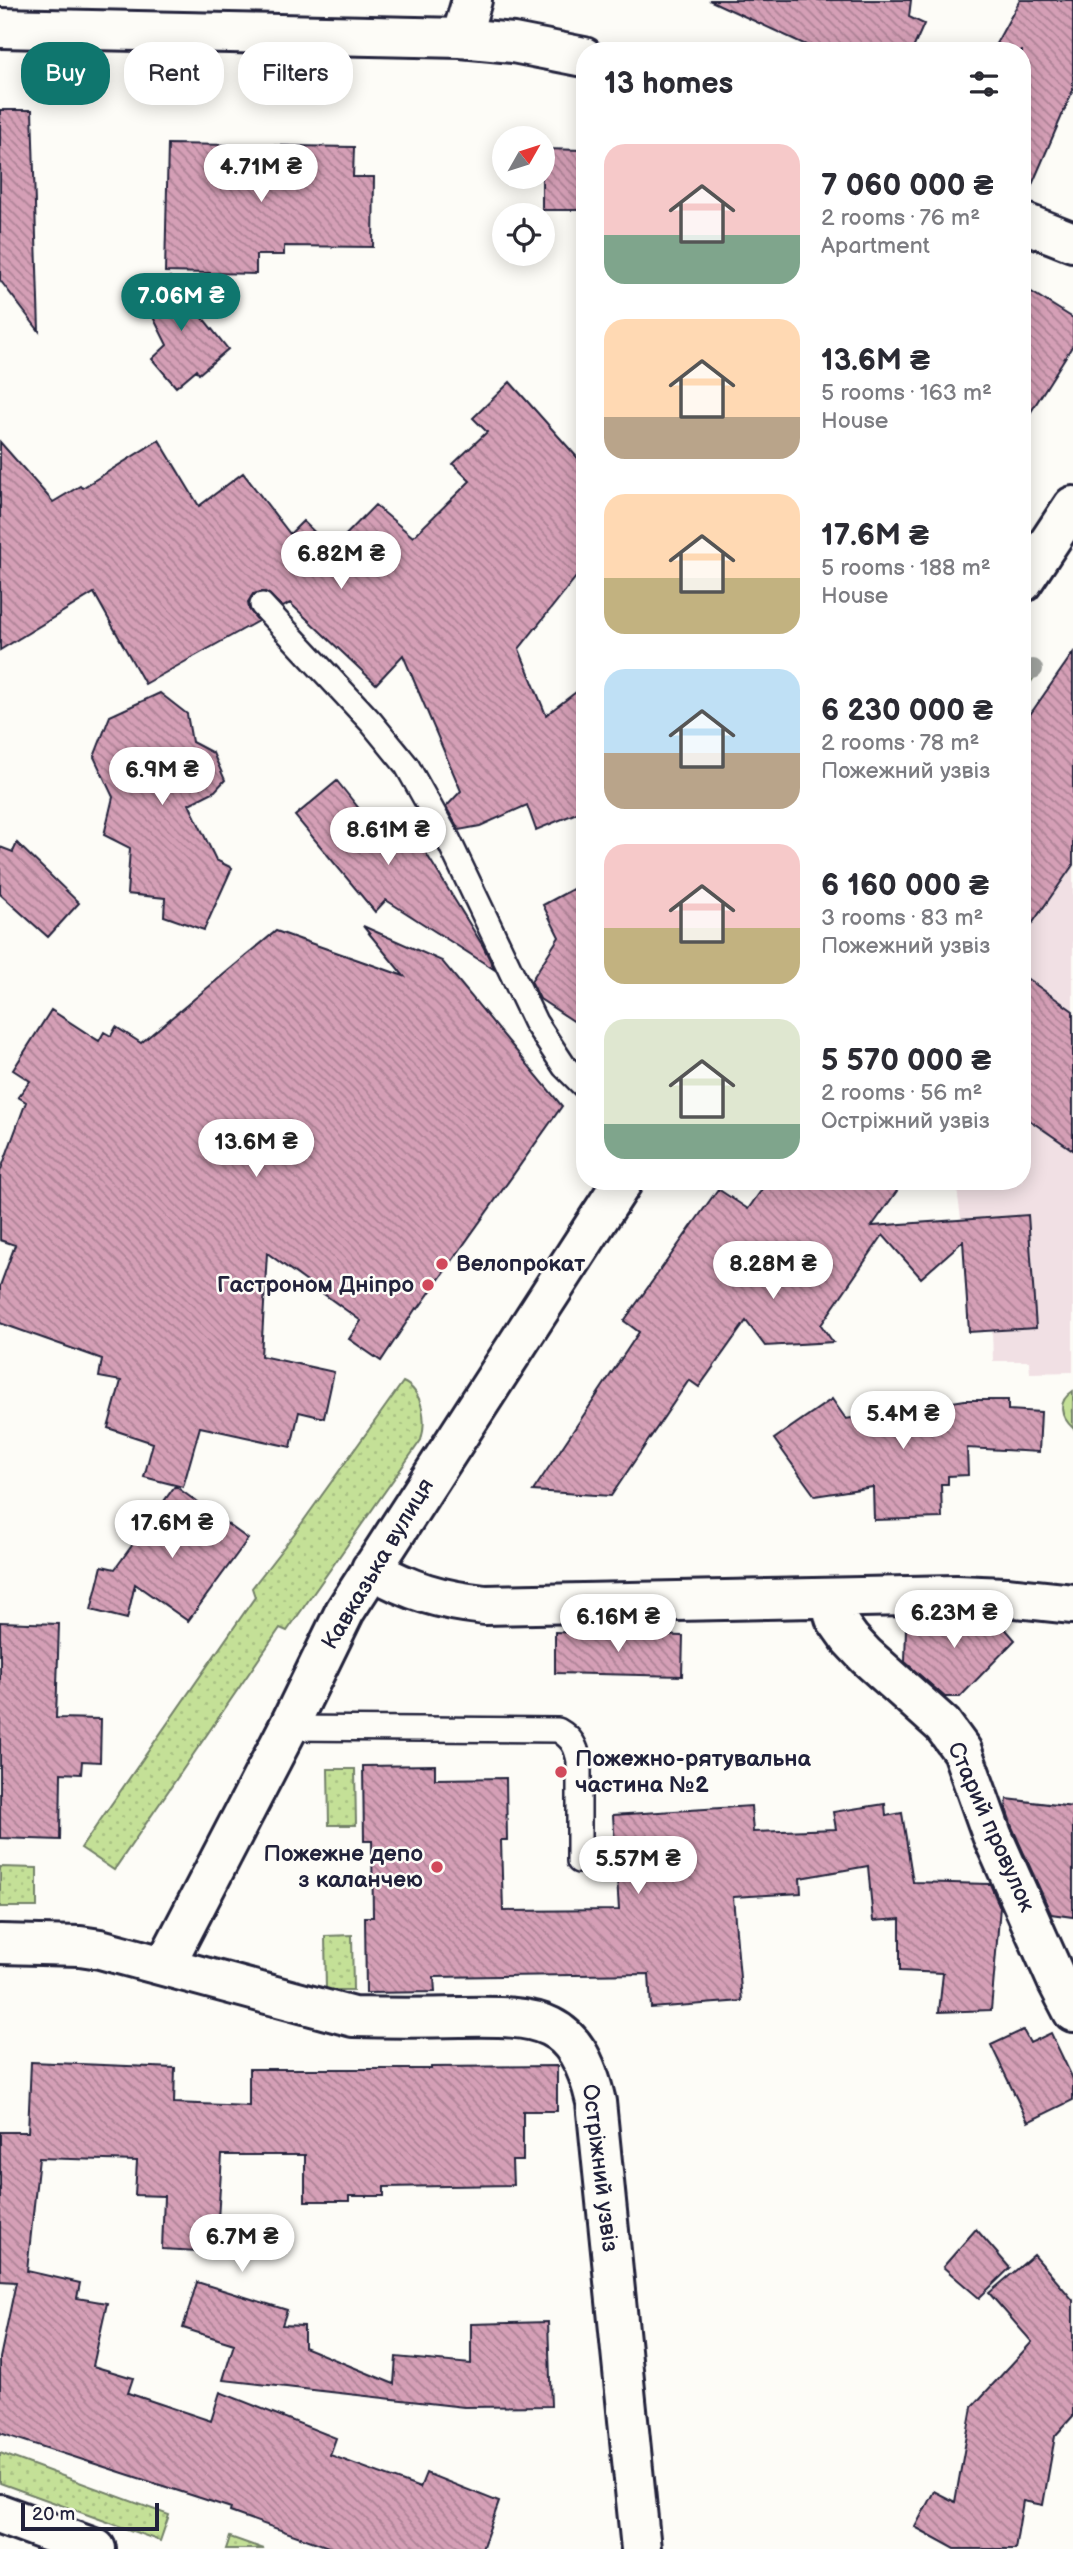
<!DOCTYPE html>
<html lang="en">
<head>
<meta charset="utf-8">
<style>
	:root { --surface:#fff; --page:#f2f2f3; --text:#2b2b33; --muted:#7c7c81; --accent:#0f766e }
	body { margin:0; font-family:"Balsamiq Sans",sans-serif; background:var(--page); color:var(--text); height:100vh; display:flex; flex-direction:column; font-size:26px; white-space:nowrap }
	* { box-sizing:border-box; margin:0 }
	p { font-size:23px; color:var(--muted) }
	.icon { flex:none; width:38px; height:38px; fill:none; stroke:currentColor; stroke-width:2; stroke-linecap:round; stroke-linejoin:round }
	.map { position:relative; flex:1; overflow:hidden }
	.details { position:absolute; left:576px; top:42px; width:455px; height:1148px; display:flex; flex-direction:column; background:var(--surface); border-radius:28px; box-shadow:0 4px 18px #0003 }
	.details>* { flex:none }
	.top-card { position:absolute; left:21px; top:42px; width:450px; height:63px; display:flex; gap:14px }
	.needle { width:46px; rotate:51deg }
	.fabs { position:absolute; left:492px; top:126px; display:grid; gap:14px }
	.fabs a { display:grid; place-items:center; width:63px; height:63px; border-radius:50%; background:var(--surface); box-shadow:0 4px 18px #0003; font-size:35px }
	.scale { position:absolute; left:21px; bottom:18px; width:138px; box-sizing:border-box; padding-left:7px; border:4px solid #22223b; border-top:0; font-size:19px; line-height:24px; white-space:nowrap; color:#22223b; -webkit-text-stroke:5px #fdfcf7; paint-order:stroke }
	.price { position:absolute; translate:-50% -60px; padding:0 16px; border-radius:24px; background:#fff; color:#222; font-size:23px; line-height:46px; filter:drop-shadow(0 2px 4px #0008) }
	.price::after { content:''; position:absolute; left:50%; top:42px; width:21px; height:16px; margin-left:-10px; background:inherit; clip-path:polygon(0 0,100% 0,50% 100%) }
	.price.current { background:var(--accent); color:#fff }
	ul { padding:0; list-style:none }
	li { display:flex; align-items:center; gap:21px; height:175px; padding:0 28px }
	li span { display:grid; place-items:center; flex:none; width:196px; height:140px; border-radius:21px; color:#555 }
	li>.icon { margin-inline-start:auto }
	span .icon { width:84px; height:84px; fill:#fffc; stroke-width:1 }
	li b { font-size:30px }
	h2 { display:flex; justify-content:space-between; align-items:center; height:84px; padding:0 28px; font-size:30px }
	.pill { padding:0 24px; border-radius:28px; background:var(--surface); box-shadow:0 4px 18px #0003; font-size:24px; line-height:63px }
	.pill.current { background:var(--accent); color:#fff }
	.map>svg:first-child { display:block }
	.built { fill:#f1e0e4 }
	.grass { fill:url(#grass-dots); stroke:#738169; stroke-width:2 }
	.forest { fill:url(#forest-crowns); stroke:#738169; stroke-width:2 }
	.building { fill:url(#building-back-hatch); stroke:#22223b; stroke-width:2 }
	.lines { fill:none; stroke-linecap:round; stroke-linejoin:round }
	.service-casing { stroke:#22223b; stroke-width:28 }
	.minor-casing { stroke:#22223b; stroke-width:44 }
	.tertiary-casing { stroke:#22223b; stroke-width:44 }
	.service { stroke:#fdfcf7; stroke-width:23 }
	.minor { stroke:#fdfcf7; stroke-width:38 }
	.tertiary { stroke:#fdfcf7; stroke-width:38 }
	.tree { fill:#a0a39f }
	.poi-dot { fill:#d1495b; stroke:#fdfcf7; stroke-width:2.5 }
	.labels { text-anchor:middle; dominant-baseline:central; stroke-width:5; stroke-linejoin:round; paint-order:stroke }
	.poi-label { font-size:23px; font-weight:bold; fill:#22223b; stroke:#fdfcf7; text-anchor:start }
	.street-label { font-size:23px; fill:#22223b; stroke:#fdfcf7 }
</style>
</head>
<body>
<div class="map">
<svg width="1073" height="2549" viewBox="0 0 1073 2549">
	<defs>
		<pattern id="grass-dots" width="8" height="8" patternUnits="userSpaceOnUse" patternTransform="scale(1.75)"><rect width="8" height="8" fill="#c4e097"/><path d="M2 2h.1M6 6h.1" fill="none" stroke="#a8c083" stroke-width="1.8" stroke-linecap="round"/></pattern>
		<pattern id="forest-crowns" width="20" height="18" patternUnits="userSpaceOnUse" patternTransform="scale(1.75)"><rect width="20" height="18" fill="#c4e097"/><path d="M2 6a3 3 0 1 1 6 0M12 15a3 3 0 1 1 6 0" fill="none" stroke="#a8c083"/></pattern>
		<pattern id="building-back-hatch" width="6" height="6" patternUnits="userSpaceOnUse" patternTransform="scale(1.75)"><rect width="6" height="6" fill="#d59fb6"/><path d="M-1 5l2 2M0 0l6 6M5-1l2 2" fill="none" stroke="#ac8195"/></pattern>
	</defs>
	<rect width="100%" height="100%" fill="#fdfcf7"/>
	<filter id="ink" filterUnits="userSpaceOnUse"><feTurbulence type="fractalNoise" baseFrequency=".0143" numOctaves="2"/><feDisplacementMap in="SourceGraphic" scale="14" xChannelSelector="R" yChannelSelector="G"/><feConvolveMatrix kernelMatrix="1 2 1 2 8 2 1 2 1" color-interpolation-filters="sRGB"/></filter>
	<g filter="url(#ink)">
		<!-- built -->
		<path class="built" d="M1073,653V1372L1030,1373L1029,1361H993L992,1331L969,1332L961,1219L956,1181H1022V726Z"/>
		<!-- grass -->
		<path class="grass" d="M1022,657L1039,670L1022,695Z
			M403,1382C423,1391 427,1421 421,1440L287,1631L280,1628L114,1870L81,1848L255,1597L252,1588L294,1534Z
			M328,1769H355L356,1825H329Z
			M0,1867L37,1868V1907H0Z
			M352,1935L353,1990H326L325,1936Z
			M0,2453L169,2515L160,2541L0,2483Z
			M230,2537L264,2549H226Z"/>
		<!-- forest -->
		<path class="forest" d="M1073,1391V1428C1060,1416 1057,1401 1073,1391Z"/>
		<!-- building -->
		<path class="building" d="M709,0H911L909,17L924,24L912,51H819Z
			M1020,0H1073V90L1025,201H1022V51H992Z
			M0,110H32L39,331L0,280Z
			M168,144L354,147L353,177H374L373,247L284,246V255H256V274L165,272Z
			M542,149L584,150V210H542Z
			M170,277L228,349L199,374L196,370L176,387L152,359L167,345L140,291Z
			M1022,286L1073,318V345L1022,426Z
			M510,382L584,465V567L519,649L546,715L584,686V810L536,830L527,805L480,826L459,830L446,807L461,791L403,655L376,684L290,603L283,607L265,592L253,594L248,602L249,609L258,621L145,684L94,593L0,650V442L53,502L80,486L82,488L159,440L199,506L243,473L290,534L303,521L332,549L375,505L413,537L470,481L453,464L487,432L473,418Z
			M1073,653V865L1022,938V726Z
			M160,693L187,714L192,742L213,753L225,780L215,791L189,804L216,860L232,868L204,930L164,916L165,898L127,894L130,848L104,835L113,797L94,757L110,716Z
			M337,781L385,841L407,823L416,837L425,827L431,837L418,840L483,946L495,970L386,900L375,912L295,816Z
			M17,843L79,903L48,937L0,894V847L13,852Z
			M584,883V1028L540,999L531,981L559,937L543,905Z
			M363,926L442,961L562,1106L418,1309L416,1308L381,1361L349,1339L361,1321L267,1253L261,1356L334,1372L324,1418L299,1412L291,1447L200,1427L183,1487L144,1477L153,1443L108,1428L121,1381L99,1377L102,1359L0,1323V1286L15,1245L0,1240V1172L26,1102L18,1097L30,1081L13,1070L51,1010L99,1041L104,1032L111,1036L116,1027L141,1043L276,931L404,976Z
			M1022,975L1073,1011V1150L1022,1115Z
			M768,1181H904L872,1226L1028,1215L1036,1328L969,1332L963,1241L921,1278L883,1235L821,1325L833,1342L765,1346L746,1321L699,1387L689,1380L611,1496L533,1491L639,1332L624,1321L718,1189L748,1209Z
			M832,1399L846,1419L965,1400H1008V1410L1041,1412L1039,1452L967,1448L968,1475L948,1476V1484H941L942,1518L874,1520L873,1487L815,1496L774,1439Z
			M175,1486L248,1539L188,1621L135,1584L127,1619L91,1610L102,1566L115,1569Z
			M956,1617L996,1618L1015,1640L960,1697H945L905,1662L906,1627L916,1618Z
			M0,1622L59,1624L56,1718L101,1719L100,1762L82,1761L81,1774L61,1773L60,1840L0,1838Z
			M555,1632L683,1636L682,1676L555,1673Z
			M435,1765V1779L506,1778L507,1840H501L503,1911L619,1910L613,1815L751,1806L753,1832L836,1829L833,1812L885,1804L886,1816L902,1813L913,1882L990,1884L1000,1907L991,2010L939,2012L943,1973L900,1971V1919L873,1921L868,1866L800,1878L801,1893L733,1897L742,2001L651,2008L649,1974L434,1977L435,1992L366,1993L365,1917H373L372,1841H364L363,1766Z
			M1007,1799L1073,1807V1917L1051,1914L1012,1827L1006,1808Z
			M1023,2030L1030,2043L1051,2033L1073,2079V2100L1028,2122L991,2045Z
			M31,2062L175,2068L174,2103L249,2106V2069H431V2067L557,2066V2111H523V2161H512L513,2185L384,2187V2196H349V2201H305V2155H222L216,2252L162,2249L164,2196L135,2195L137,2161L39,2158L27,2271L80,2283L77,2298L107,2303L93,2366L133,2378L128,2393L211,2421L220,2392L336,2438L330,2455L420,2488L426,2473L499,2502L482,2549H334L230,2512L231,2508L0,2433V2358L16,2282L0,2281V2132H28Z
			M976,2229L1010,2268L979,2298L943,2267Z
			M1034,2255L1073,2300V2416L1055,2436L1043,2505L1023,2501L1015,2549H955L915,2527L934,2491L955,2502L972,2407L1032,2342L989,2293Z
			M197,2282L287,2310L282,2325L304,2326V2347L394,2384L396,2357L471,2364V2324L548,2322L551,2406L464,2407L223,2380L234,2344L183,2328Z"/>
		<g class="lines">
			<defs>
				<path id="service" d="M262,605L371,722L407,766L448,839L535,1022L564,1066L584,1086
					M288,1728L558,1730C572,1738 576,1746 579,1761V1861"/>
				<path id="minor" d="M0,28L461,38L513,43L584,57
					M461,38L472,0
					M1022,222L1073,242
					M1022,583L1073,506
					M371,1569C410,1591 440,1600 485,1605L956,1595L1006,1597L1073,1604
					M830,1598L835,1618L850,1639L866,1656L943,1725L962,1751L992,1835L1058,1983L1073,2012
					M165,1965L288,1728L345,1611L623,1181
					M0,2514L96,2549"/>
				<path id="tertiary" d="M0,1944L80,1946L100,1949L353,2017C389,2018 424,2018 460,2017C538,2016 576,2015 596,2102L641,2549"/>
			</defs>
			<!-- service casing -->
			<use href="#service" class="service-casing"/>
			<!-- minor casing -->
			<use href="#minor" class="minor-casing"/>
			<!-- tertiary casing -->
			<use href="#tertiary" class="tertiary-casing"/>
			<!-- service -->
			<use href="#service" class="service"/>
			<!-- minor -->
			<use href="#minor" class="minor"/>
			<!-- tertiary -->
			<use href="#tertiary" class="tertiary"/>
		</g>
		<!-- trees -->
		<circle class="tree" cx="1033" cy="669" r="10"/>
	</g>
	<!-- markers -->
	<g class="poi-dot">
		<circle cx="442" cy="1264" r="7"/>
		<circle cx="428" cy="1285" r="7"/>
		<circle cx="561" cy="1772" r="7"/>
		<circle cx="437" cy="1867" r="7"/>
	</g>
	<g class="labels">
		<!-- poi labels -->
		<g class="poi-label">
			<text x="456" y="1264">Велопрокат</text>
			<text x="414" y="1285" text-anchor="end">Гастроном Дніпро</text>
			<text x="575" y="1759">Пожежно-рятувальна<tspan x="575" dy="26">частина №2</tspan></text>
			<text x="423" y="1854" text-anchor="end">Пожежне депо<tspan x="423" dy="26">з каланчею</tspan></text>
		</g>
		<!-- street labels -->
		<g class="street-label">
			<text transform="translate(378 1564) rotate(-59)">Кавказька вулиця</text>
			<text transform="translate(991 1827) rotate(66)">Старий провулок</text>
			<text transform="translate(600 2168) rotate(83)">Остріжний узвіз</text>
		</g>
	</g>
</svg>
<div class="fabs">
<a><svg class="needle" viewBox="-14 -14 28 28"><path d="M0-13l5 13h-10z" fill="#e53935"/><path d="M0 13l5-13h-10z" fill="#7c7c81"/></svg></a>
<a><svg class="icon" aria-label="locate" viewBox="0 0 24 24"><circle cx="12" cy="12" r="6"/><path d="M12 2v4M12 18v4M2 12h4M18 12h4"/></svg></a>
</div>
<div class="scale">20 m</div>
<b class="price" style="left:261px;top:204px">4.71M ₴</b>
<b class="price current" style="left:181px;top:333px">7.06M ₴</b>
<b class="price" style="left:341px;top:591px">6.82M ₴</b>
<b class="price" style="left:162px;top:807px">6.9M ₴</b>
<b class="price" style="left:388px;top:867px">8.61M ₴</b>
<b class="price" style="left:256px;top:1179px">13.6M ₴</b>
<b class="price" style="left:773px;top:1301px">8.28M ₴</b>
<b class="price" style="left:903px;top:1451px">5.4M ₴</b>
<b class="price" style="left:172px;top:1560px">17.6M ₴</b>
<b class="price" style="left:954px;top:1650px">6.23M ₴</b>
<b class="price" style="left:618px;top:1654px">6.16M ₴</b>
<b class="price" style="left:638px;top:1896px">5.57M ₴</b>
<b class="price" style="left:242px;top:2274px">6.7M ₴</b>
<div class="top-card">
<a class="pill current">Buy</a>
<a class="pill">Rent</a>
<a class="pill">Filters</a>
</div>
<section class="details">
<h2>13 homes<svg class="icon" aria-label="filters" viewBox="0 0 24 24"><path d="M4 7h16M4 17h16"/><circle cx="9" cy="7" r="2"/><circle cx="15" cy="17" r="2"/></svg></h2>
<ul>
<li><span style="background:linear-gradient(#f6c9c9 65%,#7fa58c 0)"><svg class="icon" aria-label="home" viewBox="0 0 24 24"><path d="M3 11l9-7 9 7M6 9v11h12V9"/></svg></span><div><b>7 060 000 ₴</b><p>2 rooms · 76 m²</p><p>Apartment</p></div></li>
<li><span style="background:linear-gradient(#ffd9b3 70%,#b9a48a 0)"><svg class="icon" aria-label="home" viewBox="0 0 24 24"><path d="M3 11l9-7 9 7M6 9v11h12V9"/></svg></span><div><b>13.6M ₴</b><p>5 rooms · 163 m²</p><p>House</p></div></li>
<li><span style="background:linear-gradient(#ffd9b3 60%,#c2b280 0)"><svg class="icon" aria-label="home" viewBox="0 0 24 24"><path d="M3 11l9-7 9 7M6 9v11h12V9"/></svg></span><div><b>17.6M ₴</b><p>5 rooms · 188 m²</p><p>House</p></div></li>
<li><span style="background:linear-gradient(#bfe0f5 60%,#b9a48a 0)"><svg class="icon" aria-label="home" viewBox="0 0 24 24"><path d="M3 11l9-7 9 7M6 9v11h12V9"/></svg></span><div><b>6 230 000 ₴</b><p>2 rooms · 78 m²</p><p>Пожежний узвіз</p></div></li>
<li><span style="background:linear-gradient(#f6c9c9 60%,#c2b280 0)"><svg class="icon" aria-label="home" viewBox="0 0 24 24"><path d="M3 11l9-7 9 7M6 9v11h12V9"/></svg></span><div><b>6 160 000 ₴</b><p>3 rooms · 83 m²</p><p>Пожежний узвіз</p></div></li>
<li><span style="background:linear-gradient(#dfe7d0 75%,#7fa58c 0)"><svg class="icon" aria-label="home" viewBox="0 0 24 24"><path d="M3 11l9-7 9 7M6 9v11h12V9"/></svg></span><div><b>5 570 000 ₴</b><p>2 rooms · 56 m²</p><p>Остріжний узвіз</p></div></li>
</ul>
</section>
</div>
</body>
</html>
